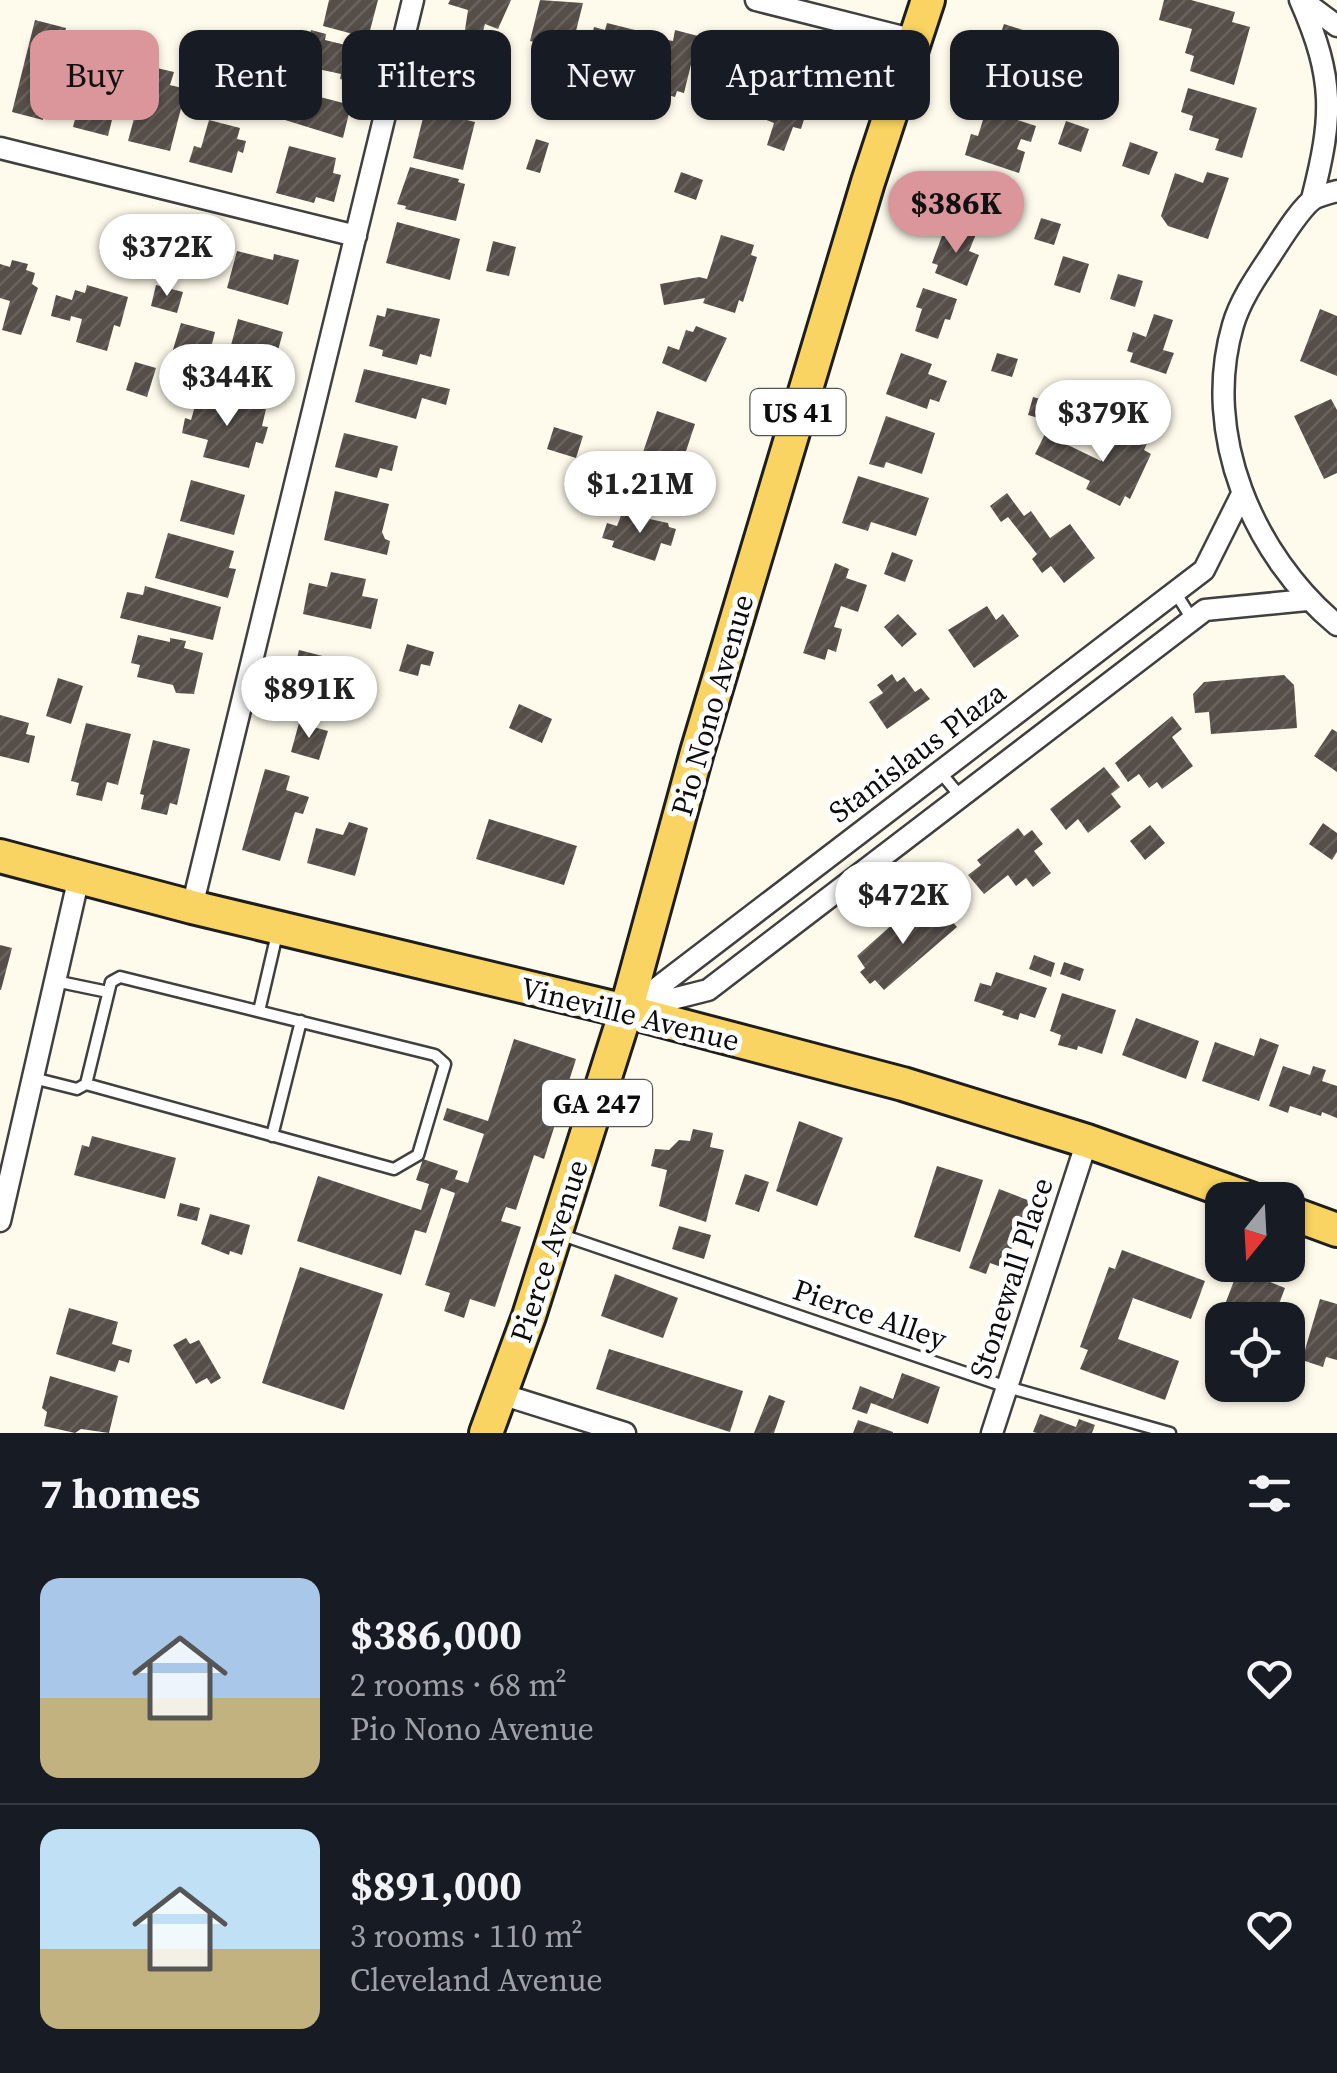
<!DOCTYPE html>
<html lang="en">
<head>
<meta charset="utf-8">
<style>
	:root { --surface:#171b24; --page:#20242c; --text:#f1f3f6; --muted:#9ea1a6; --line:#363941; --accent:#da969b }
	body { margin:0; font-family:"Source Serif 4",serif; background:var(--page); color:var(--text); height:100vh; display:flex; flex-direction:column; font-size:38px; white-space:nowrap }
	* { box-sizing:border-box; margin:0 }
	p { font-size:32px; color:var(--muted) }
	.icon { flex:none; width:55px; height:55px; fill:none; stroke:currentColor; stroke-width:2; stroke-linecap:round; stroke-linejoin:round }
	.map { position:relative; height:1433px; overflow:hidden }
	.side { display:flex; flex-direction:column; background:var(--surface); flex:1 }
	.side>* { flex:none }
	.top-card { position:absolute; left:30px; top:30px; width:1278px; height:90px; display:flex; gap:20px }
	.needle { width:65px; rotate:198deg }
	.fabs { position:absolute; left:1205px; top:1182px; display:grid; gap:20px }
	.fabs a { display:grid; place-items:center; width:100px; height:100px; border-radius:20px; background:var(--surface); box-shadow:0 2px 8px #0004; font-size:50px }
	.price { position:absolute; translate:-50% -85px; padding:0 22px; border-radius:35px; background:#fff; color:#222; font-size:32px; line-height:65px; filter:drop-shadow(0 2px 5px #0008) }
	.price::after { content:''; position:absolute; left:50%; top:60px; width:30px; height:22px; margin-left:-15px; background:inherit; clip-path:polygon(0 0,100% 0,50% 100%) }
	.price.current { background:var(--accent); color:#111 }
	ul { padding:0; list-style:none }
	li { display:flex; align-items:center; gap:30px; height:250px; padding:0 40px }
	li+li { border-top:2px solid var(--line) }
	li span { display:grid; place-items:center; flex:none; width:280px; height:200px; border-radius:20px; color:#555 }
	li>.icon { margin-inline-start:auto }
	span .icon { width:120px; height:120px; fill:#fffc; stroke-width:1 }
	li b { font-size:42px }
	h2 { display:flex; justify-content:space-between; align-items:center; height:120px; padding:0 40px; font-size:42px }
	.pill { padding:0 35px; border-radius:20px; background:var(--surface); box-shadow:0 2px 8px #0004; font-size:35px; line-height:90px }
	.pill.current { background:var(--accent); color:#111 }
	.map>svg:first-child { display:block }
	.building { fill:url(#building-hatch) }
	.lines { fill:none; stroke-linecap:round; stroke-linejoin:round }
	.service-casing { stroke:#404040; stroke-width:15 }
	.minor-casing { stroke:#404040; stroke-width:25 }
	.primary-casing { stroke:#1e1e1e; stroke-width:38 }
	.service { stroke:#fff; stroke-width:10 }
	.minor { stroke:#fff; stroke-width:20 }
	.primary { stroke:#f9d462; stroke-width:32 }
	.labels { text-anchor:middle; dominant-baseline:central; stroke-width:10; stroke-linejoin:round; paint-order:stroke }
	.shield { fill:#fff; stroke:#565656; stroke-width:2.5 }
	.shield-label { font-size:28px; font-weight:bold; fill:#0d0d0d }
	.street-label { font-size:30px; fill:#0d0d0d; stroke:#fff }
</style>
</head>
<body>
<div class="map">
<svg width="1337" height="1433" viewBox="0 0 1337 1433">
	<defs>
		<pattern id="building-hatch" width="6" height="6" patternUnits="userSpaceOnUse" patternTransform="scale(2.5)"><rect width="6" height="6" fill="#554e49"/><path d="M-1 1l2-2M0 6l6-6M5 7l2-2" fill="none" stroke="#68635f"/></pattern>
	</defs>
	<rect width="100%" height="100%" fill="#fffbec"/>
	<!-- building -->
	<path class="building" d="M329,0H378L368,38L323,26Z
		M450,0H511L498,29L485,24L482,35L465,30L468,10L448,4Z
		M540,0L583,3L571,51L530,41Z
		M1164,0H1191L1235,12L1232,22L1250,27L1234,85L1190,71L1194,56L1185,53L1192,29L1159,20Z
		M35,20L66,28L43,120L12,112Z
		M607,23L643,32L633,69L599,56L597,62L586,59L594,27L605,30Z
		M1004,24L1035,34L1029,51L1047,58L1043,70L1050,73L1047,84L1039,81L1037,86L1019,81L1015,93L991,85L999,61L992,59Z
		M211,30L235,36L226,69L203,63Z
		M311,30L326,34L325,40L366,50L358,83L340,79L341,74L318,69L319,63L304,60Z
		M675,30L698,36L684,93L677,91L675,97L649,90L662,39L673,41Z
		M96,34L131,43L108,136L73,127Z
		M1085,34L1115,44L1107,70L1084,62L1088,50L1080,47Z
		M783,58L805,66L798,84L804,86L802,94L797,92L795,99L809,104L801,129L793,127L784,151L767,145L774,123L764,119L771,99L761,96L764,86L772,89Z
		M148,66L174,72L170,85L186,89L170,151L128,141Z
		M564,87L582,92L576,117L559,113Z
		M1188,88L1257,108L1242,158L1215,150L1219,139L1189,130L1193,116L1181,112Z
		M293,90L351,105L343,138L285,120Z
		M425,110L475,122L463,170L413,158Z
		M986,110L1036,126L1031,142L1021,139L1017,149L1025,152L1019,173L965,155L971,134L978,136Z
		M209,120L240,128L237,139L246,141L243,153L238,151L232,173L189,162L194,146L201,148Z
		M1066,121L1089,129L1081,152L1058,144Z
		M536,139L549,143L540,173L526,169Z
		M1130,142L1158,152L1149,175L1122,166Z
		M289,146L336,158L333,173L341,175L334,202L316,197L314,203L276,193Z
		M410,167L459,179L458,182L465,184L456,221L405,209L406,206L397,204Z
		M681,172L703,180L696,200L674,192Z
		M1207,172L1229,178L1208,239L1168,226L1161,216L1175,173L1203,183Z
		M1041,218L1061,224L1054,245L1034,239Z
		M397,222L460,239L450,280L386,263Z
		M945,228L962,234L965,228L977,232L969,251L979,255L967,286L935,273L938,265L932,263Z
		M721,235L754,245L751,255L757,257L743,302L739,300L735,313L703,303L705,298L664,305L660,284L699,277L707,279Z
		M493,241L516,247L509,276L486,271Z
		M237,251L273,260L274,254L299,260L288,305L227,288Z
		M1063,256L1089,264L1080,293L1054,285Z
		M12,260L28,264L26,270L35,273L32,284L38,288L21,335L2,330L10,301L0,298V264L10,267Z
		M1118,274L1143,281L1135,307L1110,299Z
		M87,285L128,297L120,327L114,325L107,351L76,342L82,319L71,316L70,321L51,316L56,295L72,300L75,290L85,293Z
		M156,285L183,292L177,313L151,306Z
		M923,288L957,299L950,320L945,319L938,339L915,331L922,309L916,307Z
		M387,308L440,319L431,357L420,354L417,365L382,356L383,350L369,346L377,315L385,317Z
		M1320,309L1337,316V376L1300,361Z
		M1154,314L1173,320L1163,350L1174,353L1166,374L1130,362L1133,353L1127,351L1133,332L1146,337Z
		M238,319L283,332L268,387L174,360L172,353L181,323L215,332L212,344L230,349Z
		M696,326L727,338L706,382L662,363L668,346L679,350L686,330L693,332Z
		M901,353L932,364L928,374L947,381L939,402L930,399L927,409L886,394Z
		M997,353L1018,359L1012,377L991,371Z
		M135,362L156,368L147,397L126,390Z
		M364,369L450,389L446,405L422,398L416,419L355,402Z
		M199,392L266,409L262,426L268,427L263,444L256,442L249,468L203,457L208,440L182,433L185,418L191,420Z
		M1033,397L1054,403L1049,421L1028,415Z
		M1331,399L1337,410V473L1324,479L1294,416Z
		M657,411L695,424L677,478L639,464Z
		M886,416L935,433L922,474L886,462L884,468L869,464Z
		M554,427L583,436L576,458L547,449Z
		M1131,428L1150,437L1144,450L1151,454L1130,499L1125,496L1120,506L1086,489L1090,481L1035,454L1045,434L1101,461L1112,439L1123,444Z
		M344,433L398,446L392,471L380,468L377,478L335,467Z
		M858,476L929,498L916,536L871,522L868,531L842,523Z
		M191,480L245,495L234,535L180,521Z
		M335,491L389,504L382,532L385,539L390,541L387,555L324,540Z
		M1007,493L1024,516L1031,511L1050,538L1070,524L1095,558L1064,583L1051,566L1042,573L1032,559L1037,554L1008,517L1001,522L990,506Z
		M622,513L668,523L669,527L676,529L671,546L661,543L655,561L612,547L614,541L602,538L607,523L617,526Z
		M168,533L234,551L229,568L236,569L228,598L155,578Z
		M892,552L913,560L905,582L884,574Z
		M835,563L849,569L846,578L867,585L858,612L841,606L834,627L842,629L836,652L828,649L825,660L803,653Z
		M331,572L366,579L362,596L378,599L371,629L303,614L309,583L327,587Z
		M145,586L221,607L213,640L120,618L127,592L143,595Z
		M987,606L996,620L1003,614L1019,636L974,668L948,630Z
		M898,614L917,634L902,647L884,627Z
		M138,635L170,642V638L186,641L184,648L203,653L194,694L176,693L173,685L137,677L140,665L131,663Z
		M407,644L434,652L430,666L421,664L418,676L399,671Z
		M299,650L362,666L349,715L328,709L327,713L314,710L313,714L285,707Z
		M892,674L897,682L904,677L915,692L921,688L930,699L887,729L869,702L883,693L877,685Z
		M1284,675L1294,685L1297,728L1211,734L1209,712L1195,713L1193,694L1204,682Z
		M58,678L83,686L71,724L46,716Z
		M519,704L552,719L542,743L509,728Z
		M0,715L29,723L26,734L35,736L29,763L0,756Z
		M1172,716L1182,729L1172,737L1193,766L1162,789L1157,782L1149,788L1139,774L1128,782L1115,763Z
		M86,723L131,734L118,785L107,782L102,801L76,795L79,783L71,781Z
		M299,723L328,731L319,760L291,752Z
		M1332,729L1337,732V772L1314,756Z
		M153,740L190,749L177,805L170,803L167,815L141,809L144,795L140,794Z
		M1104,767L1120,787L1111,794L1121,807L1088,833L1078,819L1066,830L1050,809Z
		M265,769L290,776L286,790L309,797L303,814L295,812L280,861L242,850Z
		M489,819L577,846L564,885L476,859Z
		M349,822L368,828L355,876L307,863L316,828L343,835Z
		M1323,823L1337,833V852L1332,860L1309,844Z
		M1150,825L1165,843L1145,860L1130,841Z
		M1018,828L1024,836L1032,830L1043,844L1034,851L1051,873L1033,887L1026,878L1016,886L1008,875L984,894L968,875L981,865L977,860Z
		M938,906L957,927L884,990L875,980L870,984L860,972L865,968L857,956L904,914L911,923L919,917L922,921Z
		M0,945L12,948L1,990H0Z
		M1034,955L1055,963L1051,977L1029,969Z
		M1064,962L1084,969L1080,981L1060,974Z
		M996,972L1047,988L1035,1018L1020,1013L1018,1020L1002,1015L1004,1011L974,1001L980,983L991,986Z
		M1062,993L1116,1010L1102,1054L1078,1046L1077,1050L1058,1045L1061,1035L1050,1031Z
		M1136,1018L1199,1041L1186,1079L1122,1055Z
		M1260,1038L1279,1045L1259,1101L1202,1081L1215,1042L1254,1056Z
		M514,1039L576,1059L544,1159L534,1155L516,1210L506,1207L501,1221L521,1227L495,1307L470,1299L464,1318L444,1311L450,1293L425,1285L455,1193L441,1188L426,1233L415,1230L401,1275L297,1241L318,1176L421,1210L429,1184L416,1180L423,1159L458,1171L455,1179L468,1183L484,1134L443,1120L447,1108L488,1121Z
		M1283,1066L1310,1075L1313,1066L1326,1070L1322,1081L1337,1086V1118L1322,1112L1321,1116L1290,1106L1288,1113L1269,1106Z
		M799,1121L843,1138L817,1206L776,1191Z
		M693,1129L713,1133L710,1147L724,1150L706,1222L659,1206L667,1170L651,1166L655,1149L669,1150L679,1140L690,1141Z
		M92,1136L176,1158L165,1199L74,1175L82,1145L89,1147Z
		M937,1166L983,1180L960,1252L914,1237Z
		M745,1174L769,1182L759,1212L735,1204Z
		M999,1189L1030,1201L1004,1268L990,1263L986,1274L969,1268Z
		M180,1203L200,1208L197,1221L177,1216Z
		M210,1214L250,1225L242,1255L230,1251L229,1255L201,1244Z
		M679,1226L711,1235L704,1259L672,1249Z
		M1122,1250L1205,1281L1191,1319L1133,1298L1118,1339L1179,1361L1165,1400L1080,1369L1088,1350L1080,1347L1109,1267L1115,1269Z
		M300,1267L383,1294L344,1410L262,1383Z
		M1253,1267L1272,1274L1270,1282L1285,1288L1273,1320H1260L1224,1307L1237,1273L1250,1277Z
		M615,1274L678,1298L663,1338L601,1316Z
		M1320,1299L1337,1304V1360L1326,1357L1323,1367L1302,1360Z
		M69,1308L118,1322L112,1344L132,1350L129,1363L119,1360L115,1372L56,1354Z
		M186,1338L190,1344L199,1340L221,1378L211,1384L207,1378L196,1384L173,1345Z
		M609,1349L743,1391L730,1432L596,1389Z
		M902,1373L940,1387L928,1424L871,1403L867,1414L852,1409L860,1386L893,1399Z
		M50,1376L118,1396L109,1433L81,1429L75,1433L44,1426L47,1412L42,1408Z
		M769,1395L785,1401L774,1433H754Z
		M1040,1414L1076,1427L1079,1419L1095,1425L1092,1433H1037L1033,1432Z
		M858,1420L893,1432V1433H853Z"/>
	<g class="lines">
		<defs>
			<path id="service" d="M1175,592L1192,619
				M941,773L960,796
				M55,981L108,992
				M259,1011L277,934
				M33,1078L77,1089L86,1084L394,1169L418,1155L445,1064L435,1055L120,977L111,982L86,1084
				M272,1136L301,1021
				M562,1235L1007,1387L1170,1433"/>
			<path id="minor" d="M756,0L915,40
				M1300,0C1335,79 1333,117 1312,199
				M1302,0L1337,26
				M0,148L356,236
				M1337,191C1330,193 1322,195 1315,198C1301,206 1279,243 1269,258C1255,279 1240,301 1233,325C1201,434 1253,555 1337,625
				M192,907L413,0
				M636,1004L1204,570L1241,496
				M633,1009L708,990L1205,610L1307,600
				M0,1221L79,877
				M501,1394L625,1433
				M992,1433L1087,1141"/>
			<path id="primary" d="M0,856L192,907L626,1011L903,1084L1087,1141L1253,1200
				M1288,1212L1337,1230
				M486,1433L529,1316L626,1011L697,752L868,182L928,0"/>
		</defs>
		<!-- service casing -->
		<use href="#service" class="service-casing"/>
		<!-- minor casing -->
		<use href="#minor" class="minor-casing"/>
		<!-- primary casing -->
		<use href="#primary" class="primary-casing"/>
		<!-- service -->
		<use href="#service" class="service"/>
		<!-- minor -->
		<use href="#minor" class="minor"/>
		<!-- primary -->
		<use href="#primary" class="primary"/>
	</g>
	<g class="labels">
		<!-- shield labels -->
		<g class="shield">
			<rect x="750.5" y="389" width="95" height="46" rx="8"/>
			<rect x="542" y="1080" width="110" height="46" rx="8"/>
		</g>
		<g class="shield-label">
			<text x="798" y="412">US 41</text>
			<text x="597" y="1103">GA 247</text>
		</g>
		<!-- street labels -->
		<g class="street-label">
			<text transform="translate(712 705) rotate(-74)">Pio Nono Avenue</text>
			<text transform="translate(917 752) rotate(-37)">Stanislaus Plaza</text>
			<text transform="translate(630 1014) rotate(14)">Vineville Avenue</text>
			<text transform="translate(549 1251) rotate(-72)">Pierce Avenue</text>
			<text transform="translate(1011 1278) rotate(-72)">Stonewall Place</text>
			<text transform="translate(870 1314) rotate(19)">Pierce Alley</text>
		</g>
	</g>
</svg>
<div class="fabs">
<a><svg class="needle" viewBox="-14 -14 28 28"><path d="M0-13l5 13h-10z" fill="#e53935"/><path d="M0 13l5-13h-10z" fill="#9ea1a6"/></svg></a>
<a><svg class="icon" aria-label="locate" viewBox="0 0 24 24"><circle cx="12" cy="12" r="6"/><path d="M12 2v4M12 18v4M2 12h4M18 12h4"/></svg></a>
</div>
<b class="price current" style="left:956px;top:256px">$386K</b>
<b class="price" style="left:167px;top:299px">$372K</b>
<b class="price" style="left:227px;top:429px">$344K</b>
<b class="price" style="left:1103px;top:465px">$379K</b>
<b class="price" style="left:640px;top:536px">$1.21M</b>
<b class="price" style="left:309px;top:741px">$891K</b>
<b class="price" style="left:903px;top:947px">$472K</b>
<div class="top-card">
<a class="pill current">Buy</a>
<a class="pill">Rent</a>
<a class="pill">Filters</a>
<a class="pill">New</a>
<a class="pill">Apartment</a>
<a class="pill">House</a>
</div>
</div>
<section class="side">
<h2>7 homes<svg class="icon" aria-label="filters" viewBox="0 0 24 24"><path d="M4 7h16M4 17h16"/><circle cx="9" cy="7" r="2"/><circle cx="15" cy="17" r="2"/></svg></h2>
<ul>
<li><span style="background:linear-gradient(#a9c7e8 60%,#c2b280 0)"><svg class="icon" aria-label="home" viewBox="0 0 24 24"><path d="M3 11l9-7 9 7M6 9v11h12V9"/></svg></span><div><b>$386,000</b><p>2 rooms · 68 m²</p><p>Pio Nono Avenue</p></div><svg class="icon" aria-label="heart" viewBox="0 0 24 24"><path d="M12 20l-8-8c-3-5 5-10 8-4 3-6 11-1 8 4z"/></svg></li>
<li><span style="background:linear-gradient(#bfe0f5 60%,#c2b280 0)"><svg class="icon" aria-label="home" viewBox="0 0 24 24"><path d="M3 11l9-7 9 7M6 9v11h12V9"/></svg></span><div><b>$891,000</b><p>3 rooms · 110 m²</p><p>Cleveland Avenue</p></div><svg class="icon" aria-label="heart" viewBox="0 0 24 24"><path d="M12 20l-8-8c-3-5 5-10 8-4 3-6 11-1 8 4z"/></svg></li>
</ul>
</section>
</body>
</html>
